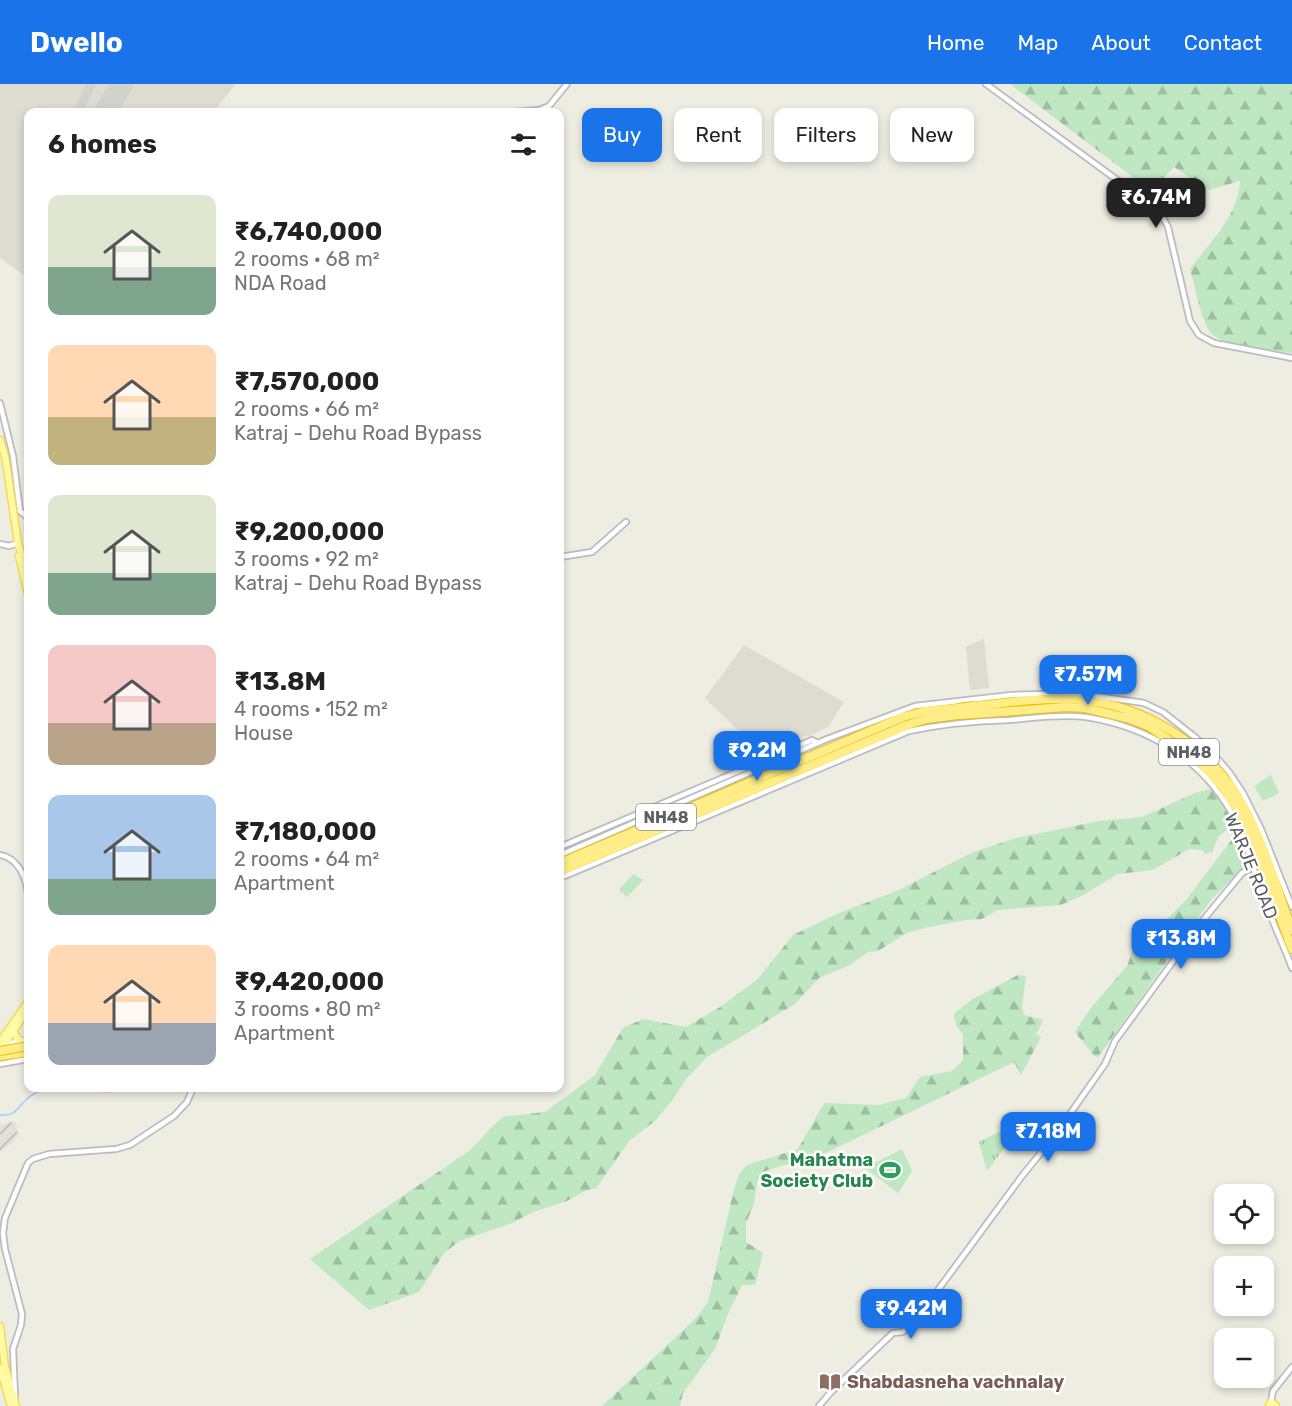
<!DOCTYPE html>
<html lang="en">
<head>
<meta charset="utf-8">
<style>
	:root { --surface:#fff; --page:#f6f6f6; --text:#222; --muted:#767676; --accent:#1a73e8 }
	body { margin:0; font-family:Rubik,sans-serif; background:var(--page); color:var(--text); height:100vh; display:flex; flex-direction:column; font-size:22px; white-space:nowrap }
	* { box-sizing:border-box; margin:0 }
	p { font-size:20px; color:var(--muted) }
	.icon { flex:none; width:33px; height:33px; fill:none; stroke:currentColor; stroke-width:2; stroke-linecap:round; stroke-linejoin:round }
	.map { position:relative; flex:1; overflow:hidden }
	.panel { position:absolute; left:24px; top:24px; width:540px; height:984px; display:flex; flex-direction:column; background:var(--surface); border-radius:12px; box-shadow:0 3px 9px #0003 }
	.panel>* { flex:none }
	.hud { position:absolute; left:582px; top:24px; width:570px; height:54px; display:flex; gap:12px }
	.fabs { position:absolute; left:1214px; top:1100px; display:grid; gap:12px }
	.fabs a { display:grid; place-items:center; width:60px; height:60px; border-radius:12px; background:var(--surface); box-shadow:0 3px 9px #0003; font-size:30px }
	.price { position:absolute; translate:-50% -51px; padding:0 14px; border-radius:12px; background:var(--accent); color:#fff; font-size:20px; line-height:39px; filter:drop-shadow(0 2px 3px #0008) }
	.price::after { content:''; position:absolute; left:50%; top:36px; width:18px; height:14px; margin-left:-9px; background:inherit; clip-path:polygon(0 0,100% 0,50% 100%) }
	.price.current { background:#222; color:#fff }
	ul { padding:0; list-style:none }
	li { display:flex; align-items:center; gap:18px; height:150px; padding:0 24px }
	li span { display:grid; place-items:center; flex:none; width:168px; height:120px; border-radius:12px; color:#555 }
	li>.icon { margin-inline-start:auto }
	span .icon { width:72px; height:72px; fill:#fffc; stroke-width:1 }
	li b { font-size:26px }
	h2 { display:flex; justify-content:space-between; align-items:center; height:72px; padding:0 24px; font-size:26px }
	.pill { padding:0 21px; border-radius:12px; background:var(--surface); box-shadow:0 3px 9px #0003; font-size:21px; line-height:54px }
	.pill.current { background:var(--accent); color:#fff }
	header { display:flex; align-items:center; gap:36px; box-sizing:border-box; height:84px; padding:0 30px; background:var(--accent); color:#fff }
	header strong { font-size:28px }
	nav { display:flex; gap:33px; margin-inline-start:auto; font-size:21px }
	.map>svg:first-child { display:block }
	.industrial { fill:url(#industrial-furrows) }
	.education { fill:#dedcd1 }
	.forest { fill:url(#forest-firs) }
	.park { fill:url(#park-tufts) }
	.pitch { fill:#bee7c2 }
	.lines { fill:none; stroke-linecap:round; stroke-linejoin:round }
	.stream { stroke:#a1ccff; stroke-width:1.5 }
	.taxiway { stroke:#d2d2cc; stroke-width:9 }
	.runway { stroke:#d2d2cc; stroke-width:22 }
	.minor-casing { stroke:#babcc2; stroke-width:8 }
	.major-casing { stroke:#f6da53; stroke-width:9 }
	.highway-casing { stroke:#f0c000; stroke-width:10 }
	.minor { stroke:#fff; stroke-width:4.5 }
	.major { stroke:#fffaa6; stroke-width:6 }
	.highway { stroke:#fe8; stroke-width:8 }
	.highway-bridge-casing { stroke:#f0c000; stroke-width:10; stroke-linecap:butt }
	.highway-bridge { stroke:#fe8; stroke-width:8 }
	.labels { text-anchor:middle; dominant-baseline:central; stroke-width:5; stroke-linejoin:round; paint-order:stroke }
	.shield { fill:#fff; stroke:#8c8e92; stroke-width:1.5 }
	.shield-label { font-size:16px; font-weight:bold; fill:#5b5e64 }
	.street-label { font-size:18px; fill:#5b5e64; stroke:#fff }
	.leisure-label { font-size:18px; font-weight:bold; fill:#27864d; stroke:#fff; text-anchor:end }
	.education-label { font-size:18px; font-weight:bold; fill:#785e54; stroke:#fff; text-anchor:start }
</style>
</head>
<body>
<header>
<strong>Dwello</strong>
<nav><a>Home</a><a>Map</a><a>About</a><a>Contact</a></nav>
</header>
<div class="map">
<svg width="1292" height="1322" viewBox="0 0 1292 1322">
	<defs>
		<pattern id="industrial-furrows" width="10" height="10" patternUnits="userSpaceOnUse" patternTransform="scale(1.5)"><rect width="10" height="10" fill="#e2e0da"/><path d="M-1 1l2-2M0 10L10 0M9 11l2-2" fill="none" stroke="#bab9b4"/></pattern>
		<pattern id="forest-firs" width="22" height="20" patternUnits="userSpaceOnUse" patternTransform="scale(1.5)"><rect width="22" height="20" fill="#bee7c2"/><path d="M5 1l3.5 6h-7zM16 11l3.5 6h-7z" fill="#9dbea1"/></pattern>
		<pattern id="park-tufts" width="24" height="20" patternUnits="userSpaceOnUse" patternTransform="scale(1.5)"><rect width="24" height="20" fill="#bee7c2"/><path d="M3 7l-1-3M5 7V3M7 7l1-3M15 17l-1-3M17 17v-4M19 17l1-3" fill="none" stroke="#9dbea1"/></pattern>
	</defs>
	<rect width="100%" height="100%" fill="#eeede2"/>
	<!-- industrial -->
	<path class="industrial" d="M10,1038L16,1039L18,1051L16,1055L0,1068V1042Z"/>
	<!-- education -->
	<path class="education" d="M0,0H236L213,28H28V194L0,174Z
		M984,555L989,604L970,606L966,563Z
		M744,561L844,618L829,642L810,652L747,655L705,614Z"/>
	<!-- forest -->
	<path class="forest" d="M1010,0H1292V269C1273,266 1222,263 1210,248C1202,238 1194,199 1190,185C1210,158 1239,131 1240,97L1209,106L1174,83L1151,107Z
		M1217,703L1229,715L1239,736L1218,753L1213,767L1206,770L1202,766L1189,765L1153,786L1118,790L1083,811L1061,821L997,826L982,835L966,836L929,843L907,849L878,867L868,868L850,881L819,894L795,920L707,973L687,994L671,1018L655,1037L630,1056L596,1104L585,1107L567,1117L533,1128L512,1139L460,1157L445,1168L419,1208L369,1226L310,1175L469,1067L502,1033L545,1028L595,991L623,944L643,935L686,943L720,923L758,895L793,851L839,829L897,807L971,769L1016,754L1099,737L1142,733L1195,709Z
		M1236,750L1248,779L1211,816L1098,973L1094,972L1075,948L1090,925L1127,882L1132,868L1149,857L1160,842L1186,816Z
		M1018,891L1026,892L1022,923L1024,931L1043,936L1036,950L1041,953L1021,991L1014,978L803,1080L783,1081L763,1088L757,1098L754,1120L746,1139V1158L763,1169L755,1201H742L728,1230L715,1265L683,1309L680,1322H602L695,1235L708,1218L734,1105L739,1090L747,1081L798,1065L824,1019L879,1021L906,1014L920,993L952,987L963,976V950L956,941L954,930L971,916Z"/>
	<!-- park -->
	<path class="park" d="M1027,1034L987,1087L979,1058Z"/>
	<!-- pitch -->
	<path class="pitch" d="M1271,691L1278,707V710L1263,717L1254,702Z
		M633,790L643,796L627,813L619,806Z
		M902,1065L912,1087L898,1109L865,1084Z"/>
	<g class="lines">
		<!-- stream -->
		<path class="stream" d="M95,1004C104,1009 110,1009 119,1004
			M0,1031C15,1032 16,1026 25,1017C31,1010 39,1007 47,1004"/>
		<!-- taxiway -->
		<path class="taxiway" d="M78,28L91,0"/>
		<!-- runway -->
		<path class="runway" d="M105,28L122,0"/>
		<defs>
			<path id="minor" d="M986,0L1150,120L1162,132L1168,143L1190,237L1199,251L1214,259L1292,274
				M513,28L539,26L549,22L567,0
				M0,319L13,372L20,427L28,434
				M0,460L9,462L18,459
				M560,473L592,468L626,438
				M560,763L812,656L818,659
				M0,771C18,774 26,793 28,810
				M560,771L827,655L915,622L1011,611L1075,609L1144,619L1163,628L1196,654L1216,673L1229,688L1243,709L1261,745L1292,823
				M560,794L909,647C942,640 975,637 1009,636C1034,634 1061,630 1086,633C1150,643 1205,677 1235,735C1248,759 1253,787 1263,812C1272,837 1283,860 1292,884
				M0,961L28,956
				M0,980L28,975
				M15,1313L13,1265L21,1241L22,1230L5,1165L3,1149L5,1134L28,1079L33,1075L49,1070L116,1065L130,1061L174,1032L187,1018L193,1004
				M1271,1318L1273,1307L1292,1283
				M819,1322L831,1308L893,1249L903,1248L918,1233L1022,1092L1053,1054L1105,980L1115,957L1204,835L1242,789L1253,783"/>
			<path id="major" d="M0,356L5,372L18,459L28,492
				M19,472L28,510
				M13,947L17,954L21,957
				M0,958L28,918
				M0,967L28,925
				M0,1242L5,1283L16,1322
				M0,1284L11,1322
				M1269,1322L1271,1318L1276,1322"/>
			<path id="highway" d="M974,622C1007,619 1041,613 1074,615C1145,620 1209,661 1244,723C1265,761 1277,805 1292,846
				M974,630L1065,623L1086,624L1130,635L1148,642L1195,673L1222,702L1244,736L1292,865
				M560,779L903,633L925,627L958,624
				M560,787L907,641L926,635L958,631
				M0,972L28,968"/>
		</defs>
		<!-- minor casing -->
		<use href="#minor" class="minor-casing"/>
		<!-- major casing -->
		<use href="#major" class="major-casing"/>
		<!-- highway casing -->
		<use href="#highway" class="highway-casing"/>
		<!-- minor -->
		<use href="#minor" class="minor"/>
		<!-- major -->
		<use href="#major" class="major"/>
		<!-- highway -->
		<use href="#highway" class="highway"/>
		<defs>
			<path id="highway-bridge" d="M958,624L974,622
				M958,631L974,630
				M0,967L28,962"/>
		</defs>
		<!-- highway-bridge casing -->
		<use href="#highway-bridge" class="highway-bridge-casing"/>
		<!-- highway-bridge -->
		<use href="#highway-bridge" class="highway-bridge"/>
	</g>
	<!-- icons -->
	<defs>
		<symbol id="stadium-bare" viewBox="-9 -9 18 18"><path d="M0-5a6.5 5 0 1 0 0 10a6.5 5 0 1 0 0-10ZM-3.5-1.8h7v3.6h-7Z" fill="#2e9e5b" stroke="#fff" stroke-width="2.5" paint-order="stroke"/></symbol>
		<symbol id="library-bare" viewBox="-9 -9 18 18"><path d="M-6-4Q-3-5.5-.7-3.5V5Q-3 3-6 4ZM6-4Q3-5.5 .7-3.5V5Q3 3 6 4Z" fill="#8d6e63" stroke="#fff" stroke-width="2.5" paint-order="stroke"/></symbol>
	</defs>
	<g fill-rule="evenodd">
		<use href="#stadium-bare" x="875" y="1071" width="30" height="30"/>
		<use href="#library-bare" x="815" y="1283" width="30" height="30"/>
	</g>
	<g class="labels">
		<!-- shield labels -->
		<g class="shield">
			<rect x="1159" y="655" width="60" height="26" rx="4.5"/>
			<rect x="636" y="720" width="60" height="26" rx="4.5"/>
		</g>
		<g class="shield-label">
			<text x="1189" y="668">NH48</text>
			<text x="666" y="733">NH48</text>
		</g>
		<!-- street labels -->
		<g class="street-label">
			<text transform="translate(1251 782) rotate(68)">WARJE ROAD</text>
		</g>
		<!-- leisure labels -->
		<g class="leisure-label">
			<text x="873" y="1076">Mahatma<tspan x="873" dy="21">Society Club</tspan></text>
		</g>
		<!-- education labels -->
		<g class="education-label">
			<text x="847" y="1298">Shabdasneha vachnalay</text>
		</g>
	</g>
</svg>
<div class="fabs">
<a><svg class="icon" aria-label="locate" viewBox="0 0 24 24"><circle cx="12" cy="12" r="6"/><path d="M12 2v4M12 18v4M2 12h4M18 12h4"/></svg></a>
<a>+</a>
<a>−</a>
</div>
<b class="price current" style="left:1156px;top:145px">₹6.74M</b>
<b class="price" style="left:1088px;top:622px">₹7.57M</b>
<b class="price" style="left:757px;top:698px">₹9.2M</b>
<b class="price" style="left:1181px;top:886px">₹13.8M</b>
<b class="price" style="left:1048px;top:1079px">₹7.18M</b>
<b class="price" style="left:911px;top:1256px">₹9.42M</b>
<div class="hud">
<a class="pill current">Buy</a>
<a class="pill">Rent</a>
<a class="pill">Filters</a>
<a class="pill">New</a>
</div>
<section class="panel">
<h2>6 homes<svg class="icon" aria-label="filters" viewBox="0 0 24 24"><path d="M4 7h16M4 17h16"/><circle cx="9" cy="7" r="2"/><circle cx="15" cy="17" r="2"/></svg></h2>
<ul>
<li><span style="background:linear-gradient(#dfe7d0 60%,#7fa58c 0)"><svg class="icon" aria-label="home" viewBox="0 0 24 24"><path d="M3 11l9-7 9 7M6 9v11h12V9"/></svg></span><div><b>₹6,740,000</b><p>2 rooms · 68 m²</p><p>NDA Road</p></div></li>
<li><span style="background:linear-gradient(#ffd9b3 60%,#c2b280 0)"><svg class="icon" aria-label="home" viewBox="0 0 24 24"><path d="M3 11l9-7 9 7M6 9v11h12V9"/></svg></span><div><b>₹7,570,000</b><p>2 rooms · 66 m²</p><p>Katraj - Dehu Road Bypass</p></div></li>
<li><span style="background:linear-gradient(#dfe7d0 65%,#7fa58c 0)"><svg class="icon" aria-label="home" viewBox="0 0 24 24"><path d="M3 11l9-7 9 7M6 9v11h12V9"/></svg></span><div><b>₹9,200,000</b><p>3 rooms · 92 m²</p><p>Katraj - Dehu Road Bypass</p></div></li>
<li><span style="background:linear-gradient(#f6c9c9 65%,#b9a48a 0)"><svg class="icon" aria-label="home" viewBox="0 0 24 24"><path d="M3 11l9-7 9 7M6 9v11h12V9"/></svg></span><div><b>₹13.8M</b><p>4 rooms · 152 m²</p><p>House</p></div></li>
<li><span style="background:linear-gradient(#a9c7e8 70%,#7fa58c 0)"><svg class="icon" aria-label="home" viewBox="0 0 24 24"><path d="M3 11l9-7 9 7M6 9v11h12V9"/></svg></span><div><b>₹7,180,000</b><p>2 rooms · 64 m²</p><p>Apartment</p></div></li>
<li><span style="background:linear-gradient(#ffd9b3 65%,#9aa5b1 0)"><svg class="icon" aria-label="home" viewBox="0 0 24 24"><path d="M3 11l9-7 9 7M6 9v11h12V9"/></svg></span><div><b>₹9,420,000</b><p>3 rooms · 80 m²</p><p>Apartment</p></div></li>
</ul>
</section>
</div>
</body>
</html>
